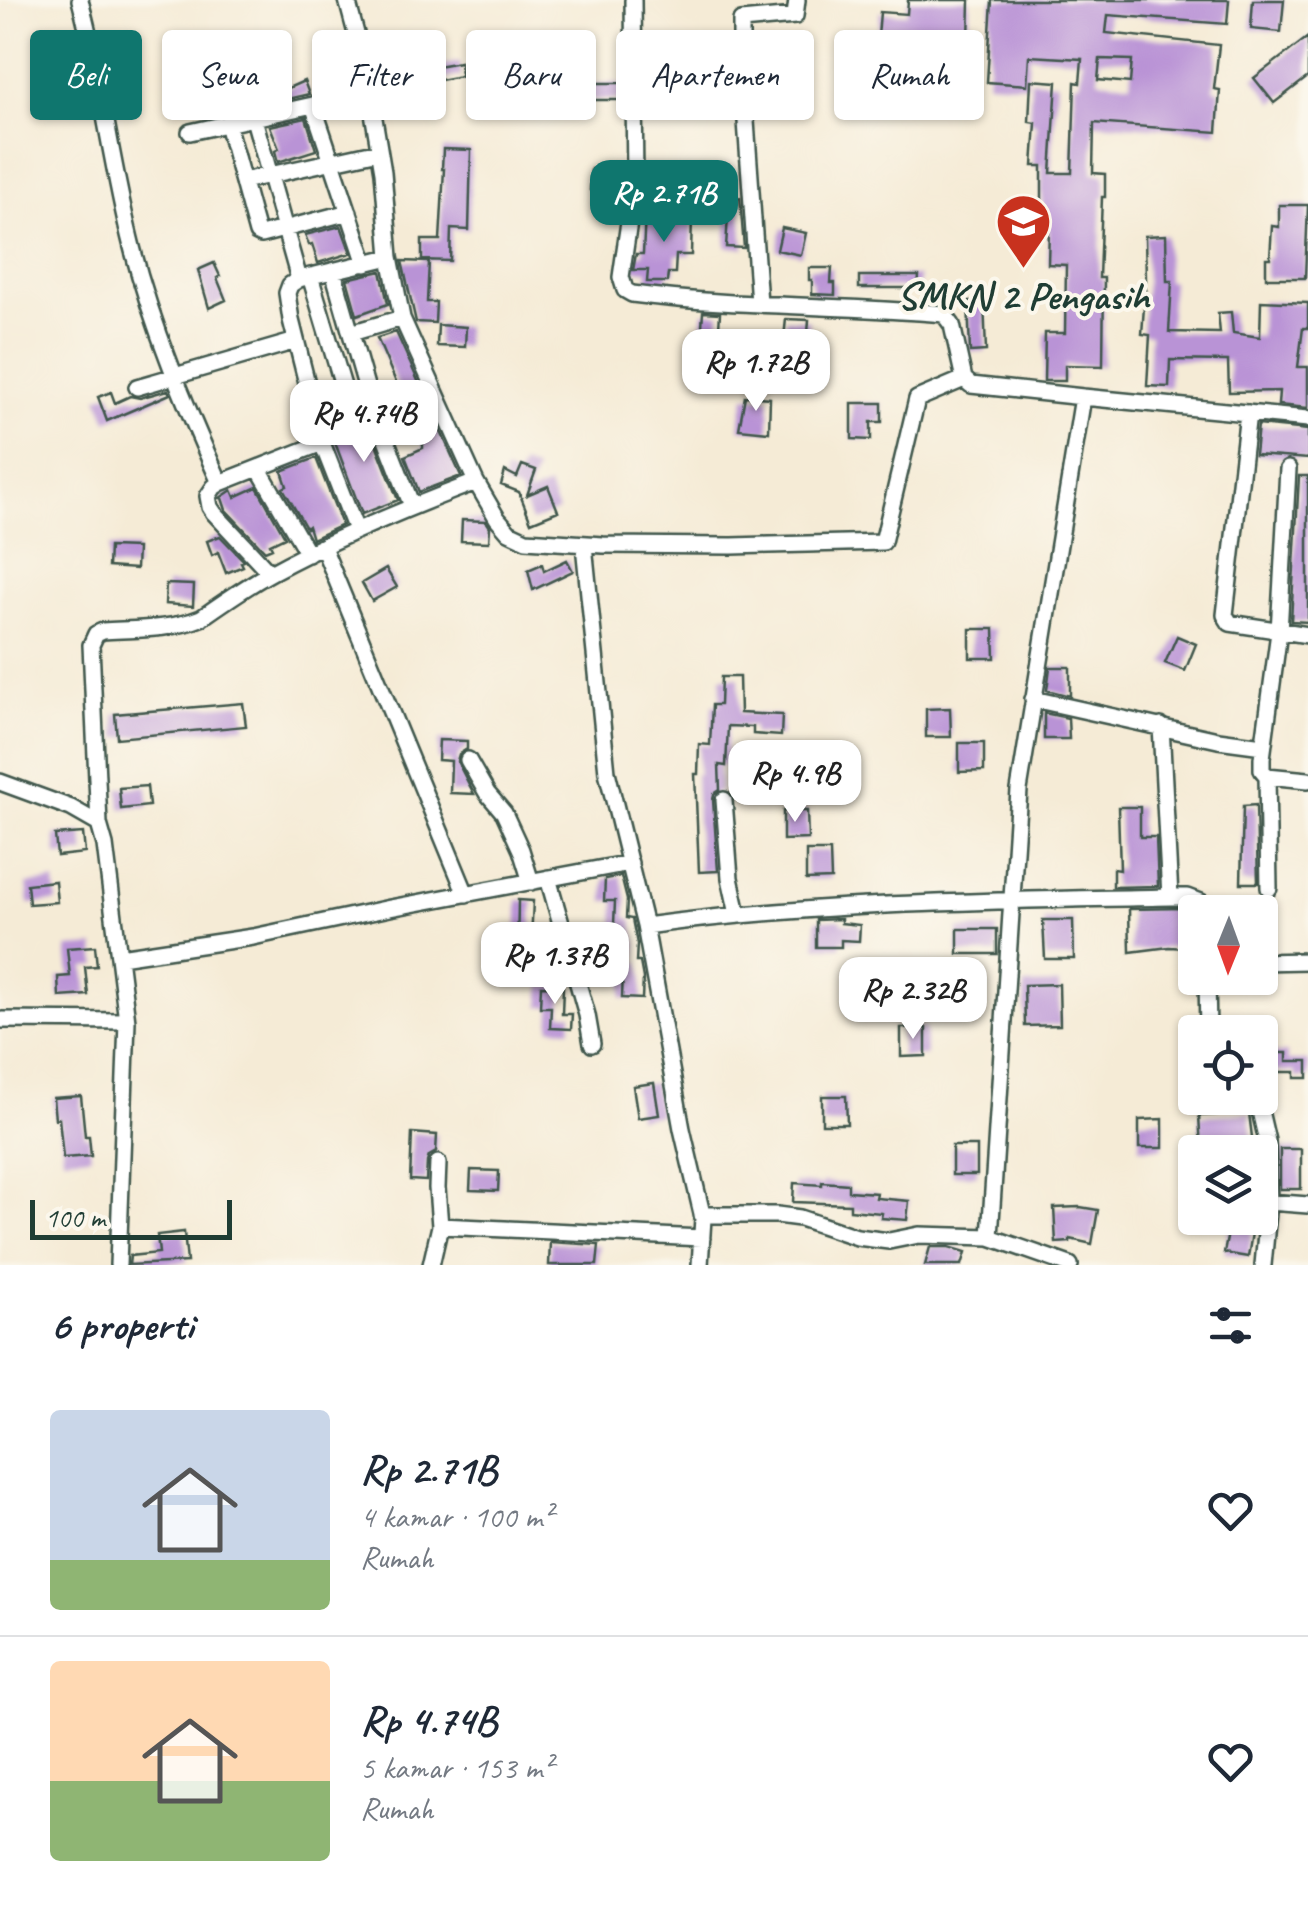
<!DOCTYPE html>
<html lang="id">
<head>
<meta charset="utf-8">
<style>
	:root { --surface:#fff; --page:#f6f6f7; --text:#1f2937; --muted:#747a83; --line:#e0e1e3; --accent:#0f766e }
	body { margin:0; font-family:Caveat,sans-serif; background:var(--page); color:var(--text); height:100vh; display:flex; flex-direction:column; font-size:38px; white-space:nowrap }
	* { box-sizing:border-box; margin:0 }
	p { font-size:32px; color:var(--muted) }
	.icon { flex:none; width:55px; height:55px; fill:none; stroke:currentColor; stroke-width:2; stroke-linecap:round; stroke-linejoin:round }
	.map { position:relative; height:1265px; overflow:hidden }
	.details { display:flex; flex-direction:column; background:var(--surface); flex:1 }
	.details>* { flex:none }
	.top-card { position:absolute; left:30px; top:30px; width:1250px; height:90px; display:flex; gap:20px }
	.needle { width:65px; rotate:181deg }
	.fabs { position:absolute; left:1178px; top:895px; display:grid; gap:20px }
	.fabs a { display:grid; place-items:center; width:100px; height:100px; border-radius:10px; background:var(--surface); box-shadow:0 2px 8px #0004; font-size:50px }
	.scale { position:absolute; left:30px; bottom:25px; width:202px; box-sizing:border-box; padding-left:10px; border:5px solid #1f3d34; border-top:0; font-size:28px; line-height:35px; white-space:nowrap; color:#1f3d34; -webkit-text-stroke:8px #fbf7ec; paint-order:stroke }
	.price { position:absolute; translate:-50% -85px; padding:0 22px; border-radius:20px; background:#fff; color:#222; font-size:32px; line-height:65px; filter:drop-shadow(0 2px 5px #0008) }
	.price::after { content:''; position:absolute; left:50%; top:60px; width:30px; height:22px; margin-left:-15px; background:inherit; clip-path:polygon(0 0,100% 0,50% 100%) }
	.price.current { background:var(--accent); color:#fff }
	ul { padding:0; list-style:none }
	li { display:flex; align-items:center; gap:30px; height:250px; padding:0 50px }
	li+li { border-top:2px solid var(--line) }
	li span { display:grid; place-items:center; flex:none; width:280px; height:200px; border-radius:10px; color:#555 }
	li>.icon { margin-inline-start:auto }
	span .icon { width:120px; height:120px; fill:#fffc; stroke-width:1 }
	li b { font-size:42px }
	h2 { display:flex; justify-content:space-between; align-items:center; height:120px; padding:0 50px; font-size:42px }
	.pill { padding:0 35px; border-radius:10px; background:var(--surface); box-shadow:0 2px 8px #0004; font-size:35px; line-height:90px }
	.pill.current { background:var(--accent); color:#fff }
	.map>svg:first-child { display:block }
	.building { fill:#b993d6; fill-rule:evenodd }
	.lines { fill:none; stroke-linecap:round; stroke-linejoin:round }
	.street-casing { stroke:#3f574c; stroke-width:20 }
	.street { stroke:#fff; stroke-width:15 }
	.labels { text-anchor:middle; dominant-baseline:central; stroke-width:8; stroke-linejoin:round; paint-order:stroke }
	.poi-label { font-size:40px; font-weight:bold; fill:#1f3d34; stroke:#fbf7ec }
</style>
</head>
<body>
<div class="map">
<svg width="1308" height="1265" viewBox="0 0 1308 1265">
	<rect width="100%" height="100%" fill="#fbf7ec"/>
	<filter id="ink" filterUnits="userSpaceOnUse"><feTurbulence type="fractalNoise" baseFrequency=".01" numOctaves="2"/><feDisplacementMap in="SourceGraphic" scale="20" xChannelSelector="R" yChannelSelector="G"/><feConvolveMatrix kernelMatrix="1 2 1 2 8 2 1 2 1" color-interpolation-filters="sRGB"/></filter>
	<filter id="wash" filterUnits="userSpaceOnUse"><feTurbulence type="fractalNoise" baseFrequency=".0048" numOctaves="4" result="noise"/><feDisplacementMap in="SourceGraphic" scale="40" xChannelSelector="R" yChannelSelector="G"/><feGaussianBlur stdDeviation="2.25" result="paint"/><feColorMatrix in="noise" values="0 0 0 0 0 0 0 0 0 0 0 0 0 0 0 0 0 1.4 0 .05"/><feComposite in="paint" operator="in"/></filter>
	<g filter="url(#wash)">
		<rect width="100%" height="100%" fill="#f5ebd6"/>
		<g id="blocks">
			<!-- building -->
			<path class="building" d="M908,0H970L968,82L927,81L928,42L878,37L880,12L907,14Z
				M992,0H1229L1227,24L1108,15L1106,33L1219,45L1214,89L1220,90L1217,132L1094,123L1093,173L1105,174V197H1102L1099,278H1104L1103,366L1065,365V381H1044L1045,333H1065L1066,265L1048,264L1049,229L1042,228V166H1033L1036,123L1029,122L1031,80L1057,82L1051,173H1072L1075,82L1080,83L1082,59L1029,56L1027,85L987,82ZM1100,59L1132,60L1130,83L1098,80Z
				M1253,0H1284L1281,32L1251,29Z
				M1308,37V77L1274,103L1254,78Z
				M683,53L711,54L710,74L682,73Z
				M765,56H799L798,80L765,79Z
				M435,60L437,66L460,62L461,76L429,82L426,65Z
				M304,81L309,94L262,105L258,94L275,87L277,93Z
				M578,83H623V100H578Z
				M306,118L316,150L278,162L275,151L279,149L270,126Z
				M443,149L471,150L469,230L451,229L450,261L422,260V240H440L444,169H442Z
				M591,169L619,171L618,191L590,190Z
				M712,197L740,198L744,248L726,247L728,216L711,215Z
				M1279,205H1308L1305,278H1266V258H1270L1272,226L1279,227Z
				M645,214L692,216L691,255H676L675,273H668L667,282H647L648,270H633L636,254H643Z
				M341,226L351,253L318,263L312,244L309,245L305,235Z
				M782,228L806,233L801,255L777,250Z
				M1166,235L1167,281H1172L1169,332L1220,333L1218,313L1231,312L1233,333L1260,337L1261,301L1308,303V328H1303L1298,367H1308V408L1278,405L1279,391L1229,392L1228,361L1170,360L1169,387L1147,386L1150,335L1142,334L1146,280L1145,236Z
				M402,261L429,262L427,302H436L435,323L416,322Z
				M214,263L220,276L217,278L226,300L209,308L198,270Z
				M809,268H832L831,283H835V295L812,294V280H809Z
				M381,271L388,304L357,315L347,279Z
				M859,276H919L918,288H859Z
				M968,301H984L986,351L970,352Z
				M703,312L720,313L718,342L701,341Z
				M786,319L809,320L805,372H792L793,339L784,338Z
				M438,325L466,327L465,347L437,346Z
				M396,332L461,476L419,492L405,456L423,448V445L377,338Z
				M168,390L170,394L107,421L98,397L111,392L115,403L130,396L140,398Z
				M745,396L770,398L769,432L739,429Z
				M852,403H882V422H871V440L852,439Z
				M364,413L398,500L362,514L331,432L356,421L355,417Z
				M1258,425L1308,430V459L1255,455Z
				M316,458L342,525L312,539L308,526L306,528L283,488L287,486L282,471Z
				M522,465L536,470L527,495L548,486L558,511L531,522L519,492L501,485L505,471L517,477Z
				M1299,476H1308V622L1291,621Z
				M257,487L285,537L270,544L272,548L265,551L226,510L222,498H220L232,490L235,497Z
				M462,520L486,521L490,527L489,542L461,541Z
				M220,536L244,561L241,562L243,566L226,573L218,552L212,555L207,541Z
				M109,547L137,548L136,569L108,567Z
				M567,560L573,571L533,590L528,570L542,564L544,571Z
				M386,569L397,587L372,601L362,583Z
				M166,584L194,585L193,606L165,604Z
				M970,629H994L995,658H970Z
				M1177,636L1196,644L1185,671L1165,663Z
				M1050,667H1070V696L1047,690Z
				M721,677H739L740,713L782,715L781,736L753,734V727L728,726L726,766L719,765L720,790L714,794L713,800L718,871L699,872L695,774H698L699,744L710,745L712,705H720Z
				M243,703L246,726L117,738L115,714Z
				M950,708L951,737H926V709Z
				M1044,713L1068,718L1069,739H1044Z
				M439,740L467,741V749L459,754L457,761L474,794L450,793L451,761L438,760Z
				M959,743H984V771L959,772Z
				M147,786L149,806L121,809L119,788Z
				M1256,805L1258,883H1241L1243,806Z
				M1118,807H1140V837H1156L1158,886L1113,887V869L1120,870Z
				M783,811H807L808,839L783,840Z
				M83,833L85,853L57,856L55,835Z
				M806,851H830L831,879L806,880Z
				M621,876L627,900L626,918L632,919L637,944L636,962H640L643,978L642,999L622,998L624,949L613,948L615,901H604L605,879Z
				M55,881L57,902L29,904L27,884Z
				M518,900L533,901L531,940H544L543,957L517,956Z
				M1186,908L1191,910L1192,915V920H1183L1185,948L1169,947L1130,952L1129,909Z
				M841,919V923L860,925L859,941L841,940V947H816V920Z
				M1043,920H1073L1074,959H1045Z
				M958,929H997V954H958Z
				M95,946L97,966L85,967L88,995L59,997L58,977L70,976L67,948Z
				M1059,984L1060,1025L1025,1026L1024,985Z
				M541,986L563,987L562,1014H572L571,1029L550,1028L551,1007H540Z
				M901,1028H926V1056L901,1057Z
				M1264,1053H1287V1061H1308V1078H1295V1072H1264Z
				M654,1083L659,1115L638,1118L633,1086Z
				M81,1096L85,1136H89L91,1156L63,1158L59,1118L55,1119L53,1098Z
				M822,1096H846L847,1124H822Z
				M1249,1113L1253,1145L1201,1148L1199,1116Z
				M1163,1119V1148H1139V1120Z
				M412,1133L437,1135L436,1152L429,1156L427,1162L426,1181L410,1180Z
				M952,1146H977V1175H952Z
				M1280,1149H1301V1189H1280Z
				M471,1170L499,1171L498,1191L470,1190Z
				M822,1182L848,1184V1191L877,1193L876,1198L909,1201L907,1220L881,1218L882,1213L850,1210V1204L793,1202L794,1183L822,1185Z
				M1080,1207L1098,1210L1092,1244L1070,1239V1242L1056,1243L1054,1208Z
				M1230,1223L1253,1227L1248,1257L1224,1253Z
				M184,1232L187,1262L129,1265L130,1256L159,1253L157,1235Z
				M550,1242L599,1245L597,1265H549Z
				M930,1247H949L966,1252L962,1265H925Z"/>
		</g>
	</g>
	<g filter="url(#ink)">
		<use href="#blocks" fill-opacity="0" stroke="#3f574c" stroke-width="2.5"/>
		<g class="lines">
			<defs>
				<path id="street" d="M80,0C102,82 111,165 132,247C153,329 186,406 220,483
					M347,0L366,71L383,172L390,257L402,318L476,482L497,518L509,532L526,540L603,545L732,546L883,542L917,399L964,379
					M633,0L635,181L621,277L625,290L632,294C735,307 840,305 944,314L952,325L964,379L971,385L1083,397
					M313,105L366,264
					M254,119L299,279
					M227,124L257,233L261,235L349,212
					M190,132L313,105L368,88
					M243,181L379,151
					M333,271L368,393L412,506
					M310,276L348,403
					M759,303L741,51V21L795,16L797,0
					M351,333L402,318
					M137,387L296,341
					M1248,413L1225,615L1230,623L1308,635
					M316,418L357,399
					M259,469L308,554
					M1288,469L1279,632L1262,758V770L1267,776L1308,780
					M356,530L322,443L291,320L287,293L290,285L299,279L390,257
					M584,545L607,772L645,926L682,1129L703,1218L700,1265
					M323,547L466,894
					M270,573L214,513L210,507L208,496L214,487L220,483L322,443
					M1033,699L1218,740L1263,746
					M1161,726L1170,897
					M468,760L487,793L504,813L521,850L531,882
					M1267,776L1269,888
					M0,782L71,808L99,824
					M724,800L730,878L738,914
					M548,878L587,1015L592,1044
					M645,926C819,902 995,901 1170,897H1188L1201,902L1203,912
					M120,957L253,937L390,908L630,863
					M1260,962L1308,961
					M1207,978L1208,1032
					M0,1020L127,1021
					M1257,1098L1267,1141L1269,1202L1263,1265
					M1269,1202L1308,1205
					M702,1215H777L800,1218L857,1237L889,1241L919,1235L990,1237L1070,1265
					M440,1226L702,1238
					M990,1237L1019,790L1083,397L1308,419
					M118,1265L127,1021L105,845L99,824L91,645L96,634L103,631C135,629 171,630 201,618C224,602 248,585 272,572C338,536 407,508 476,482
					M431,1265L440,1226L437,1188L438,1163"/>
			</defs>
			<!-- street casing -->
			<use href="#street" class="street-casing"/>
			<!-- street -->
			<use href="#street" class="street"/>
		</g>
	</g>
	<!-- icons -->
	<defs>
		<symbol id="school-pin" viewBox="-11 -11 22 30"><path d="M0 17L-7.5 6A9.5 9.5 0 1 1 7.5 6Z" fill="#c8321e" stroke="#fbf7ec"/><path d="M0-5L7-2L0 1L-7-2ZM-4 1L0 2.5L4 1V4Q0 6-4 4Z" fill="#fff"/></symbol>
	</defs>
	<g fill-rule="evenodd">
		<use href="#school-pin" x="992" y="190" width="63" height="86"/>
	</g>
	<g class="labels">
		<!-- poi labels -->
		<g class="poi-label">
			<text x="1023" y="296">SMKN 2 Pengasih</text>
		</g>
	</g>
</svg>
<div class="fabs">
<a><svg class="needle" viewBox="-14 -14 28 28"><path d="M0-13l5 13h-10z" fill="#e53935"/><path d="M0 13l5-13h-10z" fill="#747a83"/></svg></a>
<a><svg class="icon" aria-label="locate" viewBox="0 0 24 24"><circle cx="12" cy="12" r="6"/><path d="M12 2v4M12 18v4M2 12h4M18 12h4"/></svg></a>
<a><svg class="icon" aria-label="layers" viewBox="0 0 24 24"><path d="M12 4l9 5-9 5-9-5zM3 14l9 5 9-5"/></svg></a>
</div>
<div class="scale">100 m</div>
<b class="price current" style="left:664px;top:245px">Rp 2.71B</b>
<b class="price" style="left:756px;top:414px">Rp 1.72B</b>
<b class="price" style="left:364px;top:465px">Rp 4.74B</b>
<b class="price" style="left:795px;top:825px">Rp 4.9B</b>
<b class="price" style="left:555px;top:1007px">Rp 1.37B</b>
<b class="price" style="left:913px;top:1042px">Rp 2.32B</b>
<div class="top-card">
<a class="pill current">Beli</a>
<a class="pill">Sewa</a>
<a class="pill">Filter</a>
<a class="pill">Baru</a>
<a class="pill">Apartemen</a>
<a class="pill">Rumah</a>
</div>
</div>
<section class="details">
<h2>6 properti<svg class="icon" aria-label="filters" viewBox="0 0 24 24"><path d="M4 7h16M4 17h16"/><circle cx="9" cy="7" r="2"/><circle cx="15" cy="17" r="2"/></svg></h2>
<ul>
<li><span style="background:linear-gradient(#c9d6e8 75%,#8fb573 0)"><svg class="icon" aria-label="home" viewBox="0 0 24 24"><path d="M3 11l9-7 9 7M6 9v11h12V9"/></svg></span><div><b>Rp 2.71B</b><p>4 kamar · 100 m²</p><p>Rumah</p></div><svg class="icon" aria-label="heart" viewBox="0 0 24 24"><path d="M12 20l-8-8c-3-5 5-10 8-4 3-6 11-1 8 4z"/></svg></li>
<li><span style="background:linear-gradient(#ffd9b3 60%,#8fb573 0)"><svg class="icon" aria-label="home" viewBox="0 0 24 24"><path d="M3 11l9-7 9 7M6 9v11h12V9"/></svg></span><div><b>Rp 4.74B</b><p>5 kamar · 153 m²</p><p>Rumah</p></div><svg class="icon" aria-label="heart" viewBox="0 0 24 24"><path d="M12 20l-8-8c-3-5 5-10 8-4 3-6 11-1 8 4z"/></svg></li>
</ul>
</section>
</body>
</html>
